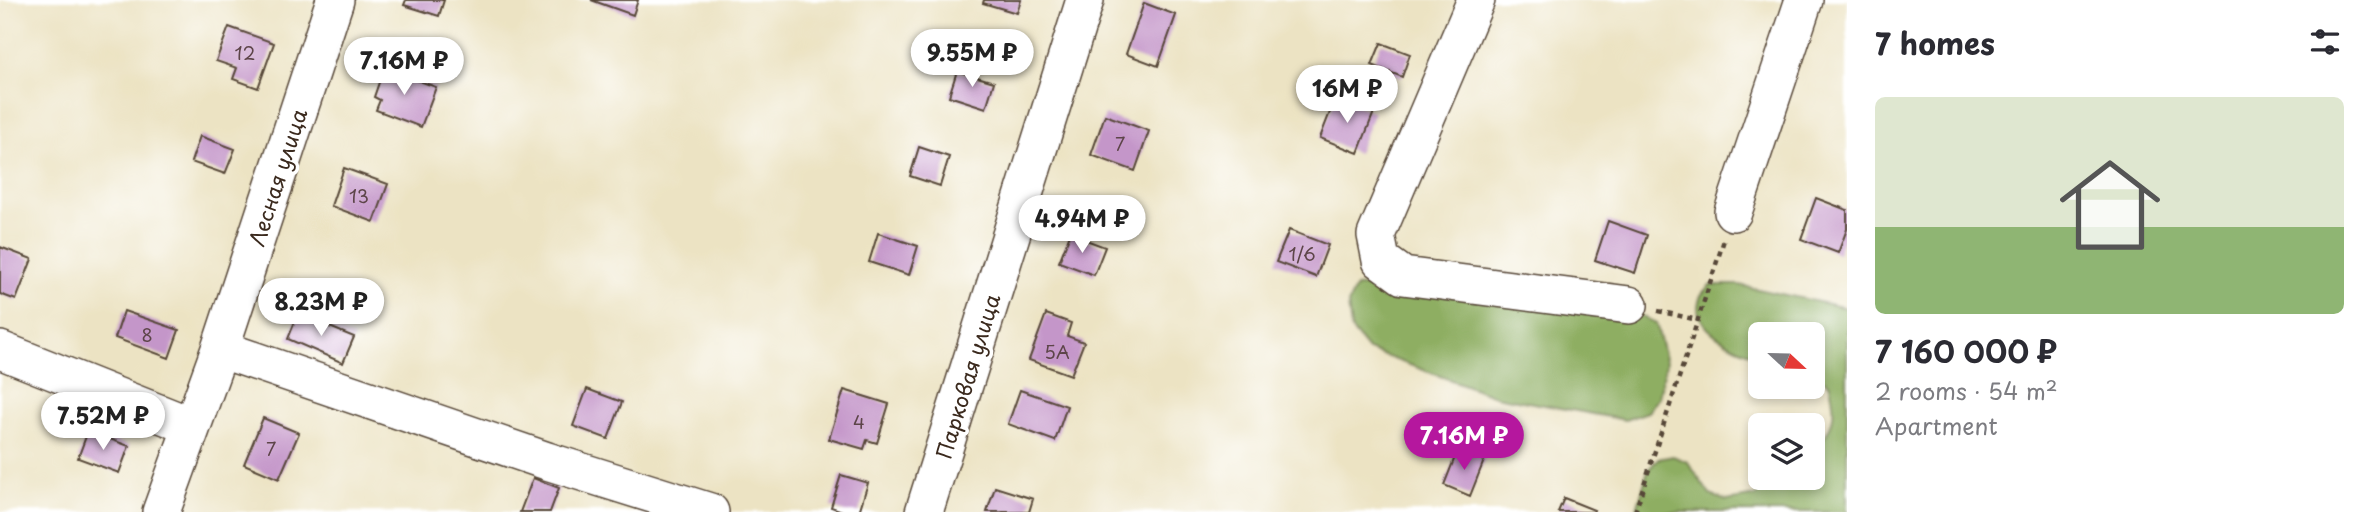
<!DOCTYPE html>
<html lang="en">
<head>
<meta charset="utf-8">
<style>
	:root { --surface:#fff; --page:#f7f7f7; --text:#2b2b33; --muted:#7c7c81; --accent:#b5179e }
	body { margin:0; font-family:"Playpen Sans",sans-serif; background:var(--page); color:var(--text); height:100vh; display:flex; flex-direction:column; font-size:26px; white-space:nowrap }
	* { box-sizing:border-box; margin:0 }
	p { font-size:23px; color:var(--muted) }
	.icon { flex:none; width:38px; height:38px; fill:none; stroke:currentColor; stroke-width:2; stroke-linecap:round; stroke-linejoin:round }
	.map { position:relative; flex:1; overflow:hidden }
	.details { display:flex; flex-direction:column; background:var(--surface); width:525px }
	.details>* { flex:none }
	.needle { width:46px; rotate:112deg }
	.fabs { position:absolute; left:1748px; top:322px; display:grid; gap:14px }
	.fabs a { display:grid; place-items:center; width:77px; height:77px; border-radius:10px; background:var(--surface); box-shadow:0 4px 10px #0003; font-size:35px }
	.price { position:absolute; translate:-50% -60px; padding:0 16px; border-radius:24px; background:#fff; color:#222; font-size:23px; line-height:46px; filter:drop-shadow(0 2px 4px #0008) }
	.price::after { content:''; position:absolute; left:50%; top:42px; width:21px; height:16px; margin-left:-10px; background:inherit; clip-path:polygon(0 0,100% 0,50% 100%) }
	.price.selected { background:var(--accent); color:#fff }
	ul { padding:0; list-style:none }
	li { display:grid; align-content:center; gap:14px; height:371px; padding:0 28px }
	li span { display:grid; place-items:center; height:217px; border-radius:10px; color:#555 }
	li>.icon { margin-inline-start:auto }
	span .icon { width:126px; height:126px; fill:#fffc; stroke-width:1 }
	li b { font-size:30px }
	h2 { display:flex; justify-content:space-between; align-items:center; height:84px; padding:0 28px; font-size:30px }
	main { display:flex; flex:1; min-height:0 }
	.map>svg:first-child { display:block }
	.forest { fill:#8eae62; stroke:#646c40; stroke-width:2 }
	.building { fill:#c496c9 }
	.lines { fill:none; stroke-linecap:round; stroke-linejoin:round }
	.minor-casing { stroke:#564637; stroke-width:40 }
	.path { stroke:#564637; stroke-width:4.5; stroke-dasharray:5 5; stroke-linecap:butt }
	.minor { stroke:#fff; stroke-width:37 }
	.labels { text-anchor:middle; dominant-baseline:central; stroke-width:7; stroke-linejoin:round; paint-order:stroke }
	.number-label { font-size:18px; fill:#5d4549 }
	.street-label { font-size:21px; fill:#3b2a1e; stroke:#fff }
</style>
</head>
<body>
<main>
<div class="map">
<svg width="1847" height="512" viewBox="0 0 1847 512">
	<rect width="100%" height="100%" fill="#fff"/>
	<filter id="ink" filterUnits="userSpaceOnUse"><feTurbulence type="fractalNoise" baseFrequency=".0143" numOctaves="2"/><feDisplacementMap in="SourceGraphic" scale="14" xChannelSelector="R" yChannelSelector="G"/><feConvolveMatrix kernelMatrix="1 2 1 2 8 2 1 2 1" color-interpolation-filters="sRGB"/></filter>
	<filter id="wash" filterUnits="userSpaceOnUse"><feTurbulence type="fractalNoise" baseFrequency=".00686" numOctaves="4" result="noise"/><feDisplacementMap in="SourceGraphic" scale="28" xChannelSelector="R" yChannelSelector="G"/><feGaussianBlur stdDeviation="1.57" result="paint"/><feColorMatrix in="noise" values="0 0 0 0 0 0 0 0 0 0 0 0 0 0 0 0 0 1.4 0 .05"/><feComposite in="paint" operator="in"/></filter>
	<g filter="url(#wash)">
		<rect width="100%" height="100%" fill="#ece3c3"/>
		<!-- forest -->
		<path class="forest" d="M1406,284L1632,312L1656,323L1666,363L1659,397L1648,412L1625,420L1495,396L1368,350L1351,329L1348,304L1356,287Z
			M1710,285H1739L1847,308V512H1636L1648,470L1658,459L1673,456L1688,462L1710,495L1727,501L1756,496L1785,478H1813V452C1834,427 1838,415 1829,383L1813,375V334H1760V356C1738,350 1688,329 1700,298C1701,293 1707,289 1710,285Z"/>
		<g id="blocks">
			<!-- building -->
			<path class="building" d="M406,0H444L439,16L404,5Z
				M591,0H638L633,15Z
				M984,0H1021L1017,13L983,3Z
				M1144,3L1176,15L1158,66L1126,54Z
				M229,27L274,43L258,88L233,79L237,68L216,61Z
				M1381,43L1410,54L1402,77L1372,65Z
				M384,68L436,87L421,127L376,110L380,100L374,97Z
				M957,71L994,82L986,108L949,96Z
				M1336,97L1374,112L1358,153L1320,138Z
				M1105,115L1149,131L1135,171L1091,155Z
				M200,136L235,149L225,174L191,162Z
				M919,147L949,157L940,186L910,176Z
				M344,168L388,184L374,222L331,206Z
				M1816,198L1847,210V229L1838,253L1801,239Z
				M1608,221L1647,235L1635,273L1595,260Z
				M1289,230L1328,245L1316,277L1276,262Z
				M878,233L918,246L909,275L869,262Z
				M1070,234L1105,247L1094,275L1059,262Z
				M0,247L32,259L16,300L0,294Z
				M124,311L179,330L169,358L115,338Z
				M298,314L354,337L343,363L288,339Z
				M1046,314L1071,323L1067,336L1084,342L1071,375L1029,360Z
				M587,389L622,402L608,439L573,426Z
				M844,390L889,404L877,443L867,440L864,449L829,439Z
				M1020,390L1067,406L1055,441L1008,424Z
				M263,418L299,433L279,479L244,464Z
				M88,431L129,446L119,473L78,458Z
				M1459,447L1485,458L1470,496L1444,485Z
				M841,475L868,483L859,512H845L831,507Z
				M533,478L559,488L550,512H520Z
				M995,487L1033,499L1029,512H987Z
				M1564,498L1594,510L1593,512H1558Z"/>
		</g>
	</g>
	<g filter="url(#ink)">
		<use href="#blocks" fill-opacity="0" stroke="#564637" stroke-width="2"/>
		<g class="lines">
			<defs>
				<path id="minor" d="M1476,0L1376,235L1381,260L1403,276L1629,305
					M1733,212L1804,0
					M220,349L547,461L710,512
					M0,350L191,426
					M161,512L220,349L335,0
					M924,512L1085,0"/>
			</defs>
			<!-- minor casing -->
			<use href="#minor" class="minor-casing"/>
			<!-- path -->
			<path class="path" d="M1658,311L1698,320
				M1635,512L1724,240"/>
			<!-- minor -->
			<use href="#minor" class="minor"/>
		</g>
	</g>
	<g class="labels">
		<!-- number labels -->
		<g class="number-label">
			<text x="245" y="52">12</text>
			<text x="1120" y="143">7</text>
			<text x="359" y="195">13</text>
			<text x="1302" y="253">1/6</text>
			<text x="147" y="334">8</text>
			<text x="1057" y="351">5А</text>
			<text x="859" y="421">4</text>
			<text x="271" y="448">7</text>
		</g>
		<!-- street labels -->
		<g class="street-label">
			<text transform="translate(277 177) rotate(-72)">Лесная улица</text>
			<text transform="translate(967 376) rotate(-73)">Парковая улица</text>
		</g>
	</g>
</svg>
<div class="fabs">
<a><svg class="needle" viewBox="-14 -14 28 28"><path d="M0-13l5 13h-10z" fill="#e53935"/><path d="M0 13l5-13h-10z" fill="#7c7c81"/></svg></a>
<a><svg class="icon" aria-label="layers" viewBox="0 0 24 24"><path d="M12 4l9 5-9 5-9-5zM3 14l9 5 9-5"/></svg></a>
</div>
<b class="price" style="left:972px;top:89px">9.55M ₽</b>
<b class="price" style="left:404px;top:97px">7.16M ₽</b>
<b class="price" style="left:1347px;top:125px">16M ₽</b>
<b class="price" style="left:1082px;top:255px">4.94M ₽</b>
<b class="price" style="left:321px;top:338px">8.23M ₽</b>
<b class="price" style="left:103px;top:452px">7.52M ₽</b>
<b class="price selected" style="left:1464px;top:472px">7.16M ₽</b>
</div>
<section class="details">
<h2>7 homes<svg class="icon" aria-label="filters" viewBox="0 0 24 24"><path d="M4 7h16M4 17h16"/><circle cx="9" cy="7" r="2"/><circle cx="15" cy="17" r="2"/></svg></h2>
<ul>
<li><span style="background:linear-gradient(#dfe7d0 60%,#8fb573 0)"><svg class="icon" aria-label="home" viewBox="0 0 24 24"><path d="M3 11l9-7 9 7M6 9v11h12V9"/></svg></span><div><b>7 160 000 ₽</b><p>2 rooms · 54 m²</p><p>Apartment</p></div></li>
</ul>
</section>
</main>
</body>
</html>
